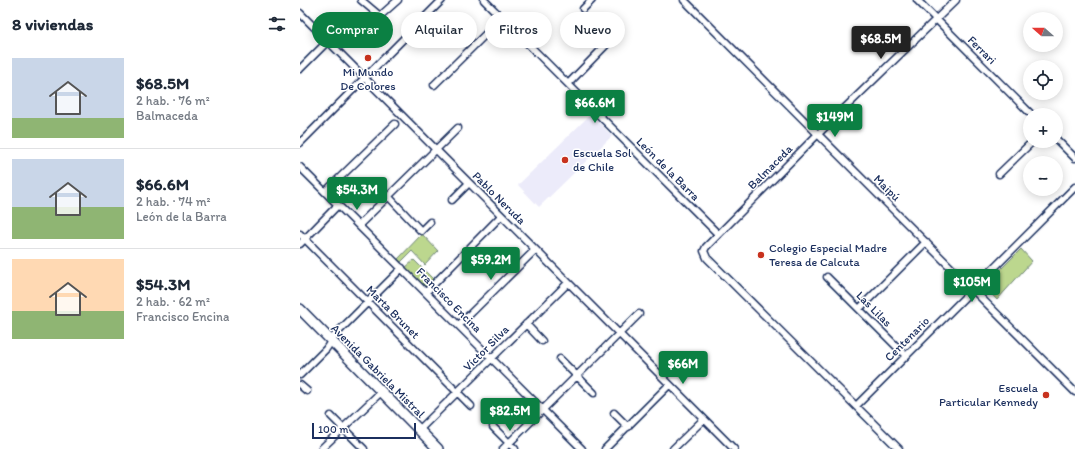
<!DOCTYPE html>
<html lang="es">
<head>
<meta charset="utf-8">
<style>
	:root { --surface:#fff; --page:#f2f2f3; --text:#1f2937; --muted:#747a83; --line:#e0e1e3; --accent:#0b8043 }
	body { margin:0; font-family:Itim,sans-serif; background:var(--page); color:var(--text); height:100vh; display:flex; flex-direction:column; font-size:15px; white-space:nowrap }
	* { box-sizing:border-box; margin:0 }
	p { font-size:13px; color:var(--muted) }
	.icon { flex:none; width:22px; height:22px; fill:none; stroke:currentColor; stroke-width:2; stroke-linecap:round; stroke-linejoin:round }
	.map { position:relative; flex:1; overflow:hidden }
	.sheet { display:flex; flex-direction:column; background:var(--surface); width:300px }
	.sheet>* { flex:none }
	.top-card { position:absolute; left:12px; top:12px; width:380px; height:36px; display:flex; gap:8px }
	.needle { width:26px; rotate:291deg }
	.fabs { position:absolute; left:723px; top:12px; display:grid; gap:8px }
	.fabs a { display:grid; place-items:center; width:40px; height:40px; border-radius:50%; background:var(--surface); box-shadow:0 2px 10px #0003; font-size:20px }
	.scale { position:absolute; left:12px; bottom:10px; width:104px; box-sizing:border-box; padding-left:4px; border:2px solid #1b2f5e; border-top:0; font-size:11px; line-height:14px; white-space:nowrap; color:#1b2f5e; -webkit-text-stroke:3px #fff; paint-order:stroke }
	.price { position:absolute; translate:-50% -34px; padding:0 9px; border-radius:4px; background:var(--accent); color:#fff; font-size:13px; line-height:26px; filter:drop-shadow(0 1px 2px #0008) }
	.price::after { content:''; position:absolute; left:50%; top:24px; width:12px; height:9px; margin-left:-6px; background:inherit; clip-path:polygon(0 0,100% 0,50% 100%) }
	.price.selected { background:#222; color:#fff }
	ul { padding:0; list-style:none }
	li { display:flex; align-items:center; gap:12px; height:100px; padding:0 12px }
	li+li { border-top:1px solid var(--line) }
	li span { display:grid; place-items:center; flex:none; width:112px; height:80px; border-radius:0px; color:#555 }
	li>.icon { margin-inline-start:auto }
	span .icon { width:48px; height:48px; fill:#fffc; stroke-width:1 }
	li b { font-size:17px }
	h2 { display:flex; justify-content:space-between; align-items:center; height:48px; padding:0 12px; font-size:17px }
	.pill { padding:0 14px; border-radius:18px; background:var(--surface); box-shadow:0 2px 10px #0003; font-size:14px; line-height:36px }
	.pill.selected { background:var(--accent); color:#fff }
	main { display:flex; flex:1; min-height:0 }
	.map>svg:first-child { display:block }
	.built { fill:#ecebfa }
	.green { fill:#bcd78e; stroke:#6c8376 }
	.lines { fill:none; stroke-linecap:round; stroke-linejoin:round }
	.minor-casing { stroke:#1b2f5e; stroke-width:9 }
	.secondary-casing { stroke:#1b2f5e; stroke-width:12 }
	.minor { stroke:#fff; stroke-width:6 }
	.secondary { stroke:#fff; stroke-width:9 }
	.poi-dot { fill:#c8321e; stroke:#fff; stroke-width:1.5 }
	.labels { text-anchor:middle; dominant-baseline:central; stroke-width:3; stroke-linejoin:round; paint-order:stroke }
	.street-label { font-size:12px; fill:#1b2f5e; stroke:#fff }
	.poi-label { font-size:12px; fill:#1b2f5e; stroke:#fff; text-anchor:start }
</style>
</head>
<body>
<main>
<section class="sheet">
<h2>8 viviendas<svg class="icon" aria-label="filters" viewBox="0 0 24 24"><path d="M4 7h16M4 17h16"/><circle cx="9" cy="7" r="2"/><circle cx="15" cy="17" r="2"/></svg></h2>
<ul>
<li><span style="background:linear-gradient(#c9d6e8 75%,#8fb573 0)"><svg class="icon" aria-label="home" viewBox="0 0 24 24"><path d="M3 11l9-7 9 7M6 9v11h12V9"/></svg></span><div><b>$68.5M</b><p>2 hab. · 76 m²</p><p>Balmaceda</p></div></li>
<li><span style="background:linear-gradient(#c9d6e8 60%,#8fb573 0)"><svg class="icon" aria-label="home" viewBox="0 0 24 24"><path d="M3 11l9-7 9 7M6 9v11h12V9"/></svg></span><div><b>$66.6M</b><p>2 hab. · 74 m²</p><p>León de la Barra</p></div></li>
<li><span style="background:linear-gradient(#ffd9b3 65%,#8fb573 0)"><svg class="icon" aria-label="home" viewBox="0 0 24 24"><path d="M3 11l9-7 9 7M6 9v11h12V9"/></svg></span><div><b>$54.3M</b><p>2 hab. · 62 m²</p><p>Francisco Encina</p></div></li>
</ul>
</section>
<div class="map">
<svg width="775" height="449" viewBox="0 0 775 449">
	<rect width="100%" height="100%" fill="#fff"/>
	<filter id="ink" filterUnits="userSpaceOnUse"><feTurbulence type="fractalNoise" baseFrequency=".025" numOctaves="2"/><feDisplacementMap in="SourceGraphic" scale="8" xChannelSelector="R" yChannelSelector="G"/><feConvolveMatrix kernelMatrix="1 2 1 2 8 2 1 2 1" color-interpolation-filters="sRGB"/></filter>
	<g filter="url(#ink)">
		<!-- built -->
		<path class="built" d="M291,114L312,136L239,207L218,185Z"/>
		<!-- green -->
		<path class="green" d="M122,234L138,251L125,265L112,251L101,262L98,259Z
			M721,249L732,261L697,300L684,286Z
			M114,260L134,280L125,288L105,268Z"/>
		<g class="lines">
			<defs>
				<path id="minor" d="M61,0L80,16L98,0
					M184,0L418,234
					M384,0L775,392
					M617,0L732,115
					M283,9L292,0
					M0,13L434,449
					M0,69L28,41
					M268,84L306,45
					M134,85L202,18
					M756,139L775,158
					M0,143L142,0
					M0,167L282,449
					M699,174L733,141
					M25,192L95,124
					M88,196L121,231L130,222
					M152,200L169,183
					M59,225L158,128
					M0,234L171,406
					M0,244L38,205
					M527,277L606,356
					M126,292L201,216
					M559,309L626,242
					M226,324L242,341
					M159,325L235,250
					M260,359L294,393
					M0,375L26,349L36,334L102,268
					M0,385L7,391
					M556,406L775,187
					M314,413L328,427
					M31,416L64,449
					M193,427L215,449
					M119,430L268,283
					M21,449L81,392
					M203,449L339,314
					M305,449L369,385
					M373,449L404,419
					M599,449L407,258L404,251L406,247L518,134L656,0"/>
				<path id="secondary" d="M0,309L138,449"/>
			</defs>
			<!-- minor casing -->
			<use href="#minor" class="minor-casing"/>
			<!-- secondary casing -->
			<use href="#secondary" class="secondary-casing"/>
			<!-- minor -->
			<use href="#minor" class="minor"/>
			<!-- secondary -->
			<use href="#secondary" class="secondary"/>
		</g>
	</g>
	<!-- markers -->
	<g class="poi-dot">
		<circle cx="68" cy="58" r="4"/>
		<circle cx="265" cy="160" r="4"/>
		<circle cx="461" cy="255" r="4"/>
		<circle cx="746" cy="395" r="4"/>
	</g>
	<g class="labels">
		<!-- street labels -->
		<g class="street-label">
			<text transform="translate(682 50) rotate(45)">Ferrari</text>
			<text transform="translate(470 167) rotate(-45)">Balmaceda</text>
			<text transform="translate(368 169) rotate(45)">León de la Barra</text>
			<text transform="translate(587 188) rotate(45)">Maipú</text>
			<text transform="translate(199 198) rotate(45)">Pablo Neruda</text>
			<text transform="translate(149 300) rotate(45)">Francisco Encina</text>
			<text transform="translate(574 309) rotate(45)">Las Lilas</text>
			<text transform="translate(93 312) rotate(45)">Marta Brunet</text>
			<text transform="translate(607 339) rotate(-45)">Centenario</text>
			<text transform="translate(186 348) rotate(-45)">Víctor Silva</text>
			<text transform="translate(78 371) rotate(45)">Avenida Gabriela Mistral</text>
		</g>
		<!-- poi labels -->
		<g class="poi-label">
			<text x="68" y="72" text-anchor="middle">Mi Mundo<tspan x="68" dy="14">De Colores</tspan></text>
			<text x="273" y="153">Escuela Sol<tspan x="273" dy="14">de Chile</tspan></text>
			<text x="469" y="248">Colegio Especial Madre<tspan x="469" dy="14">Teresa de Calcuta</tspan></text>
			<text x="738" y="388" text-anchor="end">Escuela<tspan x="738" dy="14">Particular Kennedy</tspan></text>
		</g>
	</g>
</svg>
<div class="fabs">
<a><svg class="needle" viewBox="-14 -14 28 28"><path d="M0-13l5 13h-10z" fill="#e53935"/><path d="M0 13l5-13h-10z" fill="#747a83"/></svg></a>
<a><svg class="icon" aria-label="locate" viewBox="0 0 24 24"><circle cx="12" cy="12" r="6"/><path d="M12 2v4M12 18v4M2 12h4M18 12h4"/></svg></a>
<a>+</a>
<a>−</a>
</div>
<div class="scale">100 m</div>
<b class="price selected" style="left:581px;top:60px">$68.5M</b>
<b class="price" style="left:295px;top:124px">$66.6M</b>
<b class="price" style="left:535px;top:138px">$149M</b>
<b class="price" style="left:57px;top:211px">$54.3M</b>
<b class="price" style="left:191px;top:281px">$59.2M</b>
<b class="price" style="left:672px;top:303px">$105M</b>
<b class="price" style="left:383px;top:385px">$66M</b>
<b class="price" style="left:210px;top:432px">$82.5M</b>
<div class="top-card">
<a class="pill selected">Comprar</a>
<a class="pill">Alquilar</a>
<a class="pill">Filtros</a>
<a class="pill">Nuevo</a>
</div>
</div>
</main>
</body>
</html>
